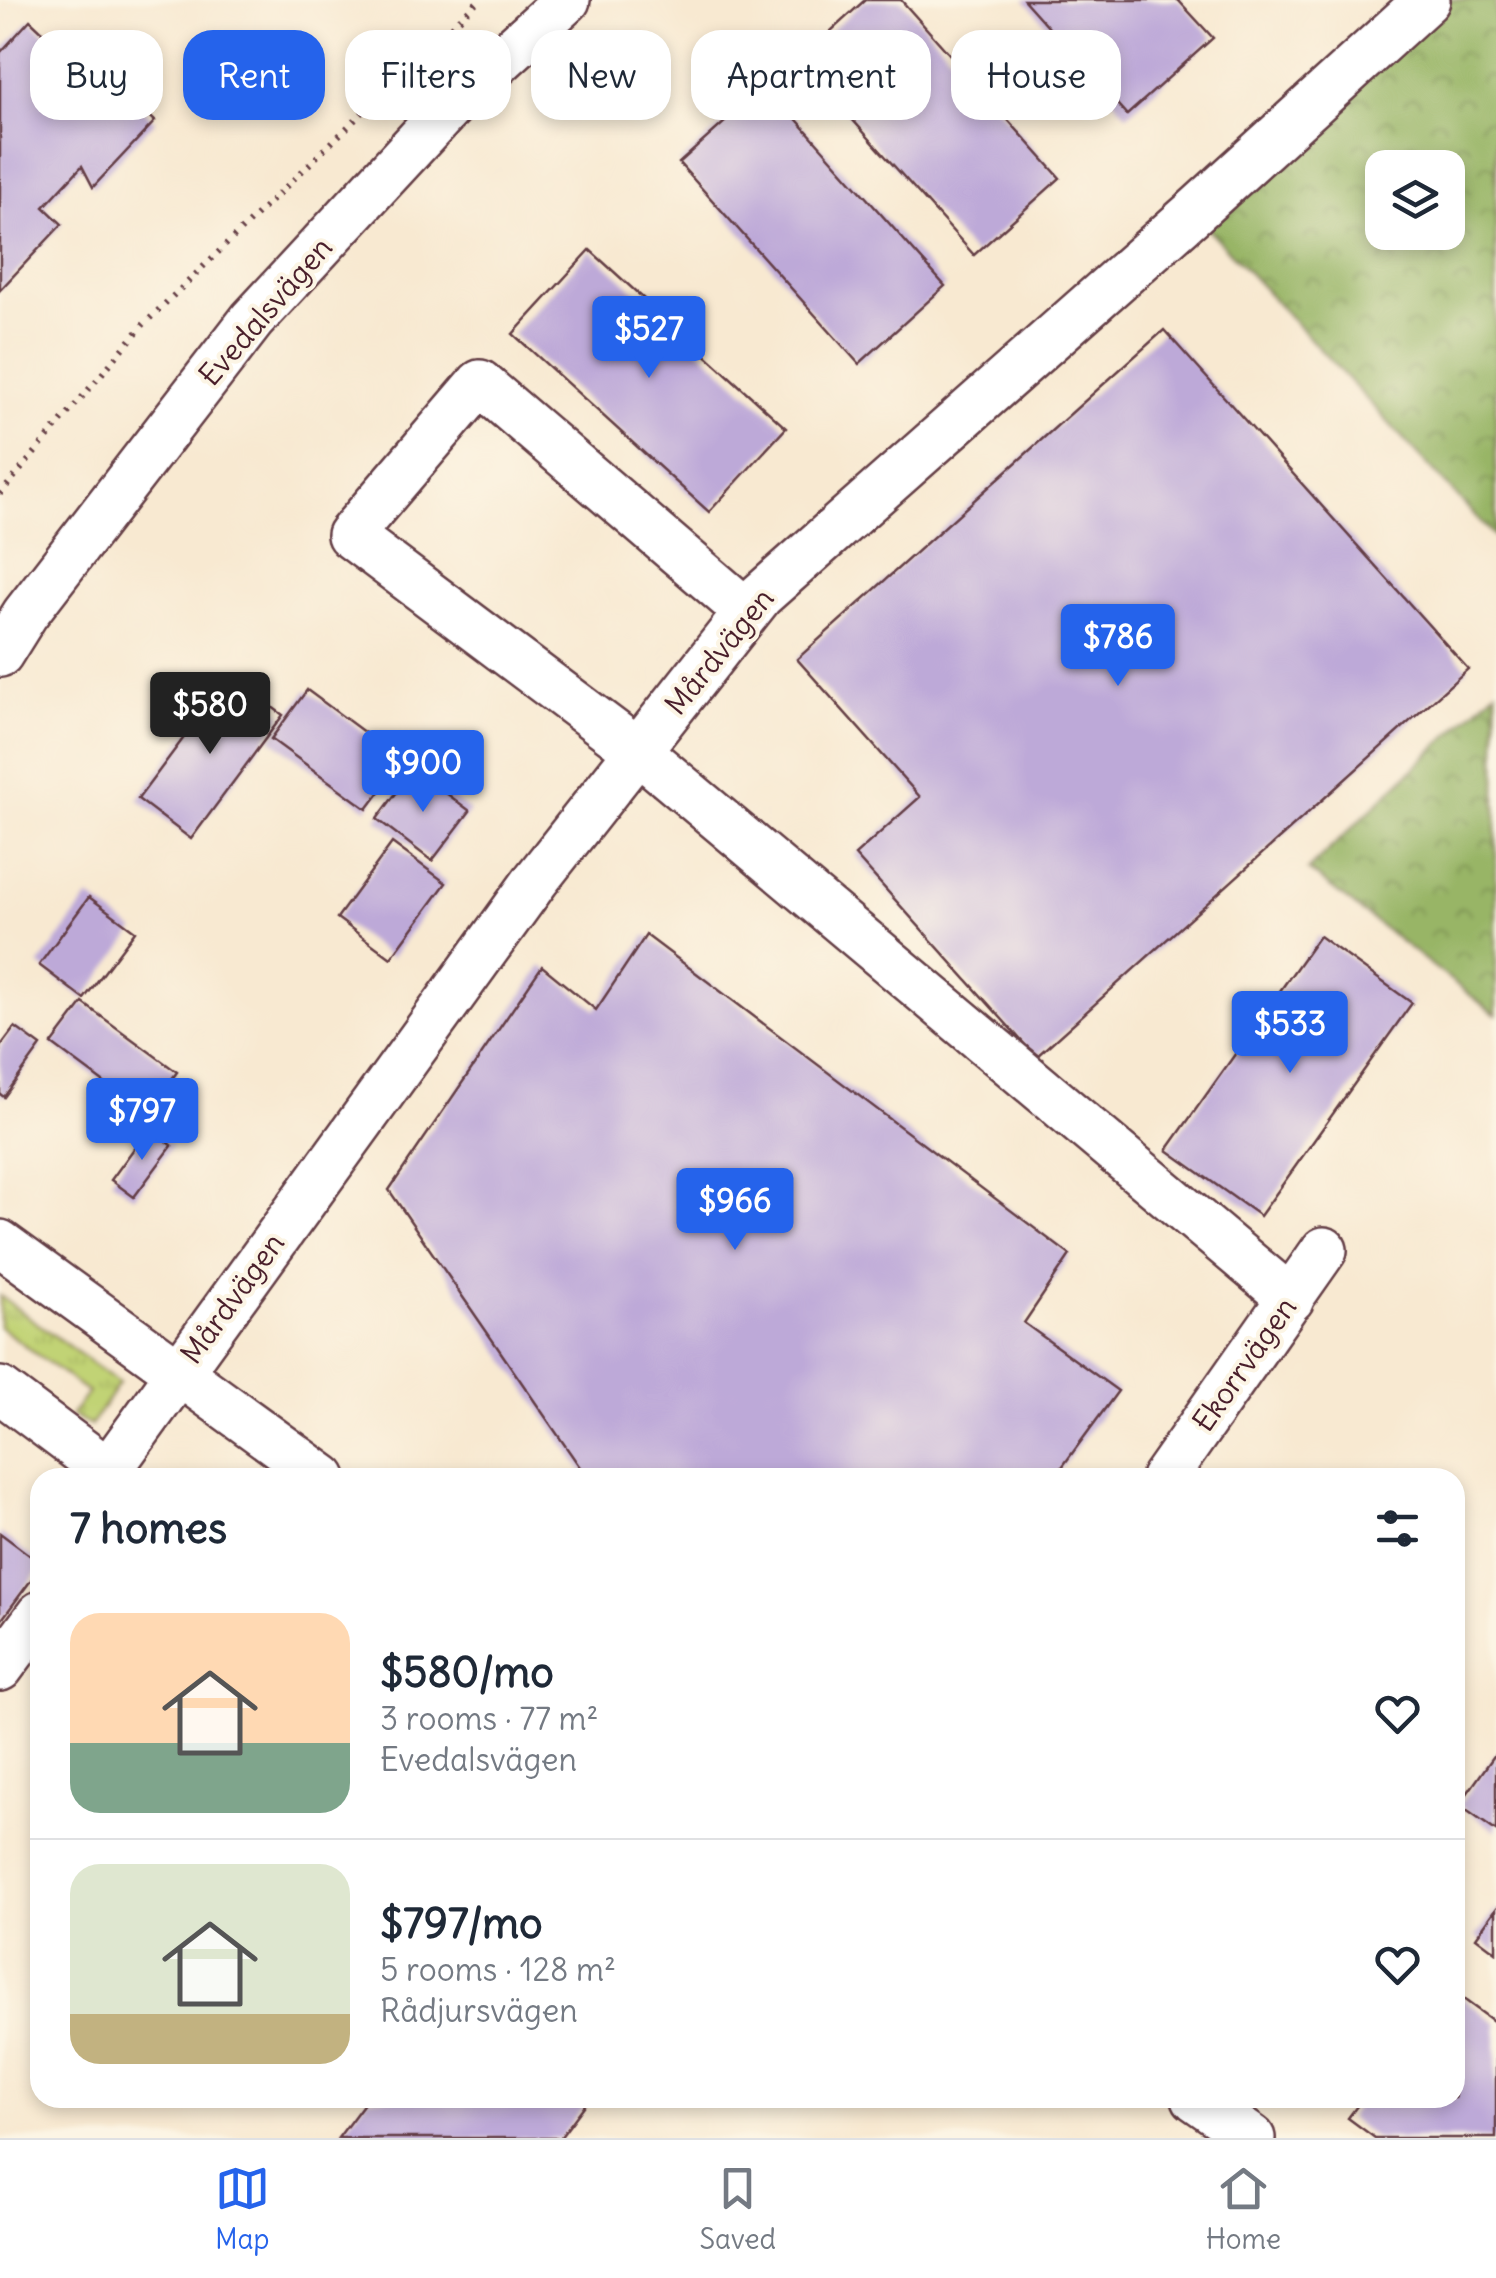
<!DOCTYPE html>
<html lang="en">
<head>
<meta charset="utf-8">
<style>
	:root { --surface:#fff; --page:#f2f2f3; --text:#1f2937; --muted:#747a83; --line:#e0e1e3; --accent:#2563eb }
	body { margin:0; font-family:Delius,sans-serif; background:var(--page); color:var(--text); height:100vh; display:flex; flex-direction:column; font-size:38px; white-space:nowrap }
	* { box-sizing:border-box; margin:0 }
	p { font-size:32px; color:var(--muted) }
	.icon { flex:none; width:55px; height:55px; fill:none; stroke:currentColor; stroke-width:2; stroke-linecap:round; stroke-linejoin:round }
	.map { position:relative; flex:1; overflow:hidden }
	.panel { position:absolute; left:30px; top:1468px; width:1435px; height:640px; display:flex; flex-direction:column; background:var(--surface); border-radius:30px; box-shadow:0 5px 15px #0003 }
	.panel>* { flex:none }
	.guide { position:absolute; left:30px; top:30px; width:1438px; height:90px; display:flex; gap:20px }
	.buttons { position:absolute; left:1365px; top:150px; display:grid; gap:20px }
	.buttons a { display:grid; place-items:center; width:100px; height:100px; border-radius:20px; background:var(--surface); box-shadow:0 5px 15px #0003; font-size:50px }
	.price { position:absolute; translate:-50% -85px; padding:0 22px; border-radius:10px; background:var(--accent); color:#fff; font-size:32px; line-height:65px; filter:drop-shadow(0 2px 5px #0008) }
	.price::after { content:''; position:absolute; left:50%; top:60px; width:30px; height:22px; margin-left:-15px; background:inherit; clip-path:polygon(0 0,100% 0,50% 100%) }
	.price.active { background:#222; color:#fff }
	ul { padding:0; list-style:none }
	li { display:flex; align-items:center; gap:30px; height:250px; padding:0 40px }
	li+li { border-top:2px solid var(--line) }
	li span { display:grid; place-items:center; flex:none; width:280px; height:200px; border-radius:30px; color:#555 }
	li>.icon { margin-inline-start:auto }
	span .icon { width:120px; height:120px; fill:#fffc; stroke-width:1 }
	li b { font-size:42px }
	h2 { display:flex; justify-content:space-between; align-items:center; height:120px; padding:0 40px; font-size:42px }
	.tag { padding:0 35px; border-radius:30px; background:var(--surface); box-shadow:0 5px 15px #0003; font-size:35px; line-height:90px }
	.tag.active { background:var(--accent); color:#fff }
	.dock { display:flex; justify-content:space-around; align-items:center; height:140px; border-top:2px solid var(--line); background:var(--surface); font-size:28px; color:var(--muted) }
	.dock a { display:grid; justify-items:center; gap:5px }
	.dock .active { color:var(--accent) }
	.map>svg:first-child { display:block }
	.grass { fill:url(#grass-tufts); stroke:#867950; stroke-width:2.5 }
	.forest { fill:url(#forest-crowns); stroke:#716a48; stroke-width:2.5; fill-rule:evenodd }
	.building { fill:#bda9d8 }
	.lines { fill:none; stroke-linecap:round; stroke-linejoin:round }
	.minor-casing { stroke:#643d44; stroke-width:50 }
	.path { stroke:#643d44; stroke-width:6; stroke-dasharray:2.5 8; stroke-linecap:butt }
	.minor { stroke:#fff; stroke-width:45 }
	.labels { text-anchor:middle; dominant-baseline:central; stroke-width:8; stroke-linejoin:round; paint-order:stroke }
	.street-label { font-size:30px; fill:#4a1f2b; stroke:#fcf5e5 }
</style>
</head>
<body>
<div class="map">
<svg width="1496" height="2138" viewBox="0 0 1496 2138">
	<defs>
		<pattern id="grass-tufts" width="24" height="20" patternUnits="userSpaceOnUse" patternTransform="scale(2.5)"><rect width="24" height="20" fill="#c1d375"/><path d="M3 7l-1-3M5 7V3M7 7l1-3M15 17l-1-3M17 17v-4M19 17l1-3" fill="none" stroke="#a7b565"/></pattern>
		<pattern id="forest-crowns" width="20" height="18" patternUnits="userSpaceOnUse" patternTransform="scale(2.5)"><rect width="20" height="18" fill="#98b566"/><path d="M2 6a3 3 0 1 1 6 0M12 15a3 3 0 1 1 6 0" fill="none" stroke="#7e9354"/></pattern>
	</defs>
	<rect width="100%" height="100%" fill="#fcf5e5"/>
	<filter id="ink" filterUnits="userSpaceOnUse"><feTurbulence type="fractalNoise" baseFrequency=".01" numOctaves="2"/><feDisplacementMap in="SourceGraphic" scale="20" xChannelSelector="R" yChannelSelector="G"/><feConvolveMatrix kernelMatrix="1 2 1 2 8 2 1 2 1" color-interpolation-filters="sRGB"/></filter>
	<filter id="wash" filterUnits="userSpaceOnUse"><feTurbulence type="fractalNoise" baseFrequency=".0048" numOctaves="4" result="noise"/><feDisplacementMap in="SourceGraphic" scale="40" xChannelSelector="R" yChannelSelector="G"/><feGaussianBlur stdDeviation="2.25" result="paint"/><feColorMatrix in="noise" values="0 0 0 0 0 0 0 0 0 0 0 0 0 0 0 0 0 1.4 0 .05"/><feComposite in="paint" operator="in"/></filter>
	<g filter="url(#wash)">
		<rect width="100%" height="100%" fill="#f8e9d1"/>
		<!-- grass -->
		<path class="grass" d="M0,1296L119,1383L91,1425L71,1415L88,1392L0,1327Z"/>
		<!-- forest -->
		<path class="forest" d="M1427,0H1496V538L1193,213ZM1382,168H1448V232H1382Z
			M1496,690V1015L1308,870Z"/>
		<g id="blocks">
			<!-- building -->
			<path class="building" d="M865,0H901L1060,178L974,255L799,60Z
				M1024,0H1178L1213,38L1127,115Z
				M30,20L69,57L77,47L155,121L93,187L82,166L44,207L62,224L0,290V53Z
				M766,85L945,286L859,364L679,163Z
				M590,250L786,428L709,512L513,334Z
				M1164,330L1468,669L1036,1057L855,855L920,797L797,659Z
				M230,676L283,715L191,839L138,799Z
				M307,690L403,761L367,809L271,739Z
				M414,769L470,811L432,861L377,819Z
				M392,843L446,883L391,958L337,918Z
				M89,897L135,931L84,999L39,965Z
				M646,935L1070,1255L1024,1323L1118,1391L1054,1478H589L584,1473L389,1190L542,966L596,1010Z
				M1319,936L1412,1003L1260,1216L1167,1150Z
				M83,1003L177,1072L146,1114L52,1044Z
				M15,1027L41,1046L4,1097L0,1094V1047Z
				M149,1128L172,1146L134,1197L111,1180Z
				M0,1533L40,1563V1568L0,1622Z
				M1496,1753V1831L1459,1805Z
				M1496,1909V1952L1476,1937Z
				M1455,1993L1496,2023V2138H1375L1348,2118L1363,2098H1455Z
				M368,2098H590L560,2138H338Z"/>
		</g>
	</g>
	<g filter="url(#ink)">
		<use href="#blocks" fill-opacity="0" stroke="#643d44" stroke-width="2.5"/>
		<g class="lines">
			<defs>
				<path id="minor" d="M747,612L480,383L350,535L638,751L1291,1299
					M0,654L25,614L252,320L453,103L567,0
					M0,1243L324,1478
					M0,1390L108,1471
					M108,1478V1471L536,880L760,596L1193,213L1427,0
					M1164,1478L1324,1250
					M0,1668L40,1614
					M1195,2098L1252,2138"/>
			</defs>
			<!-- minor casing -->
			<use href="#minor" class="minor-casing"/>
			<!-- path -->
			<path class="path" d="M0,494L144,324L479,0"/>
			<!-- minor -->
			<use href="#minor" class="minor"/>
		</g>
	</g>
	<g class="labels">
		<!-- street labels -->
		<g class="street-label">
			<text transform="translate(265 311) rotate(-49)">Evedalsvägen</text>
			<text transform="translate(719 651) rotate(-51)">Mårdvägen</text>
			<text transform="translate(232 1298) rotate(-54)">Mårdvägen</text>
			<text transform="translate(1244 1364) rotate(-55)">Ekorrvägen</text>
		</g>
	</g>
</svg>
<div class="buttons">
<a><svg class="icon" aria-label="layers" viewBox="0 0 24 24"><path d="M12 4l9 5-9 5-9-5zM3 14l9 5 9-5"/></svg></a>
</div>
<b class="price" style="left:649px;top:381px">$527</b>
<b class="price" style="left:1118px;top:689px">$786</b>
<b class="price active" style="left:210px;top:757px">$580</b>
<b class="price" style="left:423px;top:815px">$900</b>
<b class="price" style="left:1290px;top:1076px">$533</b>
<b class="price" style="left:142px;top:1163px">$797</b>
<b class="price" style="left:735px;top:1253px">$966</b>
<div class="guide">
<a class="tag">Buy</a>
<a class="tag active">Rent</a>
<a class="tag">Filters</a>
<a class="tag">New</a>
<a class="tag">Apartment</a>
<a class="tag">House</a>
</div>
<section class="panel">
<h2>7 homes<svg class="icon" aria-label="filters" viewBox="0 0 24 24"><path d="M4 7h16M4 17h16"/><circle cx="9" cy="7" r="2"/><circle cx="15" cy="17" r="2"/></svg></h2>
<ul>
<li><span style="background:linear-gradient(#ffd9b3 65%,#7fa58c 0)"><svg class="icon" aria-label="home" viewBox="0 0 24 24"><path d="M3 11l9-7 9 7M6 9v11h12V9"/></svg></span><div><b>$580/mo</b><p>3 rooms · 77 m²</p><p>Evedalsvägen</p></div><svg class="icon" aria-label="heart" viewBox="0 0 24 24"><path d="M12 20l-8-8c-3-5 5-10 8-4 3-6 11-1 8 4z"/></svg></li>
<li><span style="background:linear-gradient(#dfe7d0 75%,#c2b280 0)"><svg class="icon" aria-label="home" viewBox="0 0 24 24"><path d="M3 11l9-7 9 7M6 9v11h12V9"/></svg></span><div><b>$797/mo</b><p>5 rooms · 128 m²</p><p>Rådjursvägen</p></div><svg class="icon" aria-label="heart" viewBox="0 0 24 24"><path d="M12 20l-8-8c-3-5 5-10 8-4 3-6 11-1 8 4z"/></svg></li>
</ul>
</section>
</div>
<nav class="dock">
<a class="active"><svg class="icon" aria-label="map" viewBox="0 0 24 24"><path d="M3 6l6-2 6 2 6-2v14l-6 2-6-2-6 2zM9 4v14M15 6v14"/></svg>Map</a>
<a><svg class="icon" aria-label="saved" viewBox="0 0 24 24"><path d="M7 4h10v16l-5-4-5 4z"/></svg>Saved</a>
<a><svg class="icon" aria-label="home" viewBox="0 0 24 24"><path d="M3 11l9-7 9 7M6 9v11h12V9"/></svg>Home</a>
</nav>
</body>
</html>
